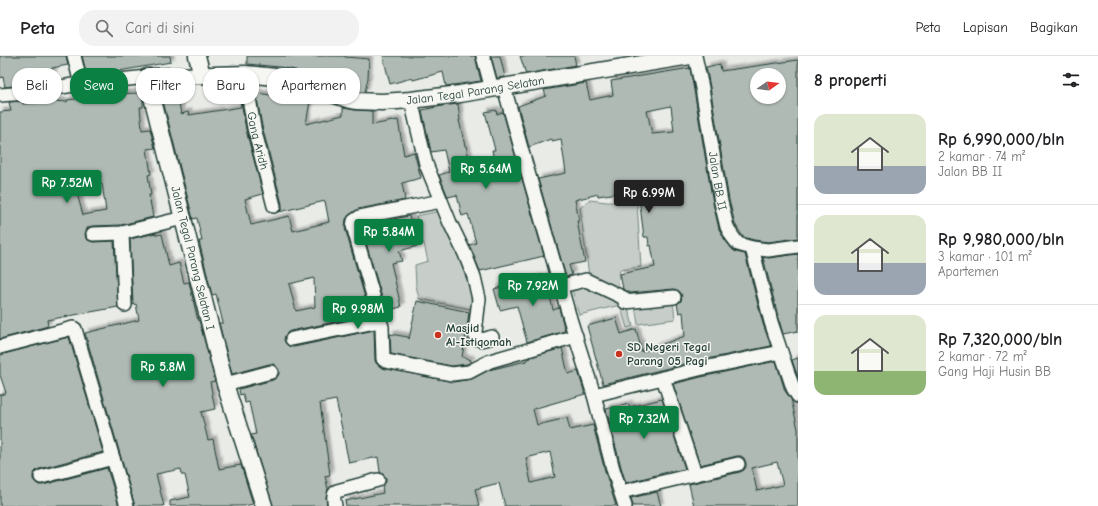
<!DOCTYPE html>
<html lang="id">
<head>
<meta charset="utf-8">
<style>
	:root { --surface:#fff; --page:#f2f2f2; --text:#202124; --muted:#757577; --line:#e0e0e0; --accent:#0b8043 }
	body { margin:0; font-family:"Comic Neue",sans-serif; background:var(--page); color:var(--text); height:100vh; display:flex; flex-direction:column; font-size:15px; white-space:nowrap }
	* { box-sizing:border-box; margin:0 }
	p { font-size:13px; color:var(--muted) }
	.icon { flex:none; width:22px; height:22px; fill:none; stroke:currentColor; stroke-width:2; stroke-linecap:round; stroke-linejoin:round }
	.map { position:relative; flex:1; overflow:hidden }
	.sheet { display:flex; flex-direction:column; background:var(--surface); width:300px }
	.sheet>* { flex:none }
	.banner { position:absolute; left:12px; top:12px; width:380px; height:36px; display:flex; gap:8px }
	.needle { width:26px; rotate:76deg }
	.fabs { position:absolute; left:750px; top:12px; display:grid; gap:8px }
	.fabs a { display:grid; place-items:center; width:36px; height:36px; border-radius:50%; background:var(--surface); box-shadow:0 1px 3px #0004; font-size:20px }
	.price { position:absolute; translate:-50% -34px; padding:0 9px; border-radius:4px; background:var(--accent); color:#fff; font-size:13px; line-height:26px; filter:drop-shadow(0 1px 2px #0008) }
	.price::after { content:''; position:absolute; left:50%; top:24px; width:12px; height:9px; margin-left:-6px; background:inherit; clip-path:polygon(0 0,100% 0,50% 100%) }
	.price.selected { background:#222; color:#fff }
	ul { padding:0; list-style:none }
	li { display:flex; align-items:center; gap:12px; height:100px; padding:0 16px }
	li+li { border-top:1px solid var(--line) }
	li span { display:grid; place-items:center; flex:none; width:112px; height:80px; border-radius:12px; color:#555 }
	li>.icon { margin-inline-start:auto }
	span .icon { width:48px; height:48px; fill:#fffc; stroke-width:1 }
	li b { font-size:17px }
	h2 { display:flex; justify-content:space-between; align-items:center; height:48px; padding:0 16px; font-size:17px }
	.pill { padding:0 14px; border-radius:16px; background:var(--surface); box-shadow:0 1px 3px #0004; font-size:14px; line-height:36px }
	.pill.selected { background:var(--accent); color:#fff }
	header { display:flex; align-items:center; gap:24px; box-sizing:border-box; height:56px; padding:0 20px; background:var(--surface); border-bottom:1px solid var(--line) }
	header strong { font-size:19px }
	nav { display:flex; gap:22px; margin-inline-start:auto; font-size:14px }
	.search { width:280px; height:36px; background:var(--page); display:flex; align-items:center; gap:10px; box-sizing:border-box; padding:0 14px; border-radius:16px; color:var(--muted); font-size:15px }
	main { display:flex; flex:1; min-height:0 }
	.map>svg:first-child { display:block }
	.green { fill:#c7cec9; stroke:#73867e }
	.building { fill:#b0bab5; stroke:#1f3d34; fill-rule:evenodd; filter:url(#shadow) }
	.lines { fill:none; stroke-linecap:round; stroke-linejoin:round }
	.minor-casing { stroke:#1f3d34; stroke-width:16 }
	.tertiary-casing { stroke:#1f3d34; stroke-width:19 }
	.minor { stroke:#f6f6f2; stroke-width:13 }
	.tertiary { stroke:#f6f6f2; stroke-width:16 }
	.poi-dot { fill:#c8321e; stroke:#f6f6f2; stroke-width:1.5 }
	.labels { text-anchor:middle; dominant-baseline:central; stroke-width:3; stroke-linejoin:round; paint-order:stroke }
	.street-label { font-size:12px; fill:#1f3d34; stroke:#f6f6f2 }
	.poi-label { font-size:12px; font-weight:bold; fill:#1f3d34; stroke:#f6f6f2; text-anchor:start }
</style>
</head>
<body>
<header>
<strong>Peta</strong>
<div class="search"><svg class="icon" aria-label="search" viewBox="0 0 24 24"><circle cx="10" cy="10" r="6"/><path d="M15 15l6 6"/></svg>Cari di sini</div>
<nav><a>Peta</a><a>Lapisan</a><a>Bagikan</a></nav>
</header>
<main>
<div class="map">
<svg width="798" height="450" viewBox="0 0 798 450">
	<defs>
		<filter id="shadow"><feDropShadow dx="3.5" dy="-3.5" stdDeviation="1" flood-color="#0004"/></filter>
	</defs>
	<rect width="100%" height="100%" fill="#e9ebe7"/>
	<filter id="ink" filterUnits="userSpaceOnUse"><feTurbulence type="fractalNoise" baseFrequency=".025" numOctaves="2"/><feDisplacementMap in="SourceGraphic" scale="8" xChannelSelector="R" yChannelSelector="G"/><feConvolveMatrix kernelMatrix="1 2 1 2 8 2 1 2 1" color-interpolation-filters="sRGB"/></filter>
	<g filter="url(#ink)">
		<!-- green -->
		<path class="green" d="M589,144L607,146H637L641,211L620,214L617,234L589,220L580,152Z
			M440,155L468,215L475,254L419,243L416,229L415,209L428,205L424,188L420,182L416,160Z
			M587,226L627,248L633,270L627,272L620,249L579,259L571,230Z
			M673,245L675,263L638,268L635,250Z"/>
		<!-- building -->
		<path class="building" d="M0,0H66L68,9L52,12L53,19L36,22L37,27L5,31L3,21L0,22Z
			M82,0H170L171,6L107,17L87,19Z
			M247,0H345V1L369,3L368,22L365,36H357L343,32L345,25L320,21L311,20L296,15V14L280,11L247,8Z
			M383,0H475L481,25L446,30L443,16L413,24L412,22L390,28Z
			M491,0H500L505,21L497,22Z
			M520,0H574L576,9L526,18Z
			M798,4V182L768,186L754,184L743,181L735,168L729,144L710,31L706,11L720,8L721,15ZM757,19H779V41H757Z
			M690,12L694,34L713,147L719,173L725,184L732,193L736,196L745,198L763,268L771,290L697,305L603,328L587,270L616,262L621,278L636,273L642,296L685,280L683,256L679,257L677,248L681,245L682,240L680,236L677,234L674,233L630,237L623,233L620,218L655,211L651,189L649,190L648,181H644L638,134L598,140V138L575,144L579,165H577L585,206L569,209L572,219L566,221L538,123L566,117L561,83L552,85L551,83L529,91L518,50L546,40L544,34L586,27L590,44L613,39L611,25ZM671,50L674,76L652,78L647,55Z
			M141,37L143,45V51H140L142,74L150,73L155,92L147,93L151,118L148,119L151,139H149L153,161L121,169L92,170L88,171L86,175L85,178L86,183L90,185L93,186L114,185L118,251L47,264L48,270L0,283V56L11,55L9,46L22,45L23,48L52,45L67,46V44L111,39V38ZM102,128L106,155L83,159L76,134Z
			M256,37L264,38L310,45L306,68L343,59V52L356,54L372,55V69L398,64L404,99L414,96L421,122L402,127L405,144L358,153L349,159L346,163L345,172L370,259L290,275L287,277L285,280L284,284L286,288L289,290L294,291L374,274L375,304L376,307L382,312L453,326L472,323L489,314L526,305V304L531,302V301L562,292L568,318L578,315L585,338L533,353L537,369L567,362L570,374L593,369L605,415L616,450H505L499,427L475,433L479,450H346L345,445L383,437L382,430L386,426V422L384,419L380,416L378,401L349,407L336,344L320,347L330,419L325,420L328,433L326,441L327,450H273L251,379L256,378L249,346L245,347L243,338L240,339L239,333L273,324L277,321L279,318V314L276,310L273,308H269L232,318L219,267H223L216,238L212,239L199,185H202L197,162L193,163L162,41L172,39L174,48L179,47L181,58L188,56L189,59L241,51L240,45H241L246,74L263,138L245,143L251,169L289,160L293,175L329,166L325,145L279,156L282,153V148L262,70ZM314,222L315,251L296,255L289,228ZM550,396L555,421L531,427L526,402Z
			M458,48L460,64H459L465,90H466L471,111L494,105L492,94H495L485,56L496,54L497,58L503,56L544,200L480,215L469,189L476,187L468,158L462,160L457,139L448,141L439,119L449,116L444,94L431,96L422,54L442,50Z
			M409,160L410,164L412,163L418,190L399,195L402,205L391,207L401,251L386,255L361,170L363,169Z
			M156,177V179L162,178L169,210L179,207L184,227L189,226L198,265L199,264L215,325L210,326L215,353L201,356L208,384L213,383L219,413L241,409L253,448L244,450H170V445L190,441L185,419H182L181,413L156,418L164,450H135L85,277L139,264L136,248L133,249L130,183Z
			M798,198V275L783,278L779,264L763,201L769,202Z
			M549,219L552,230L548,231L553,254L559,252L565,275L527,286L517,250L500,254L494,233Z
			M417,245L469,256L467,272L462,301L471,304V306L467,308L452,310L391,298L390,278L408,281L409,283Z
			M69,281L103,396L39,413L36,415L33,419V423L35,426L39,429H43L107,412L119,450H0V339L6,337L0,319V299Z
			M798,302V322L792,304Z
			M776,305L785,335L791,343L798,373V450H694L689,428L740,416L744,414L746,411V407L744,402L741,400H737L700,409L673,328L701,321ZM777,406L783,429L757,435L752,412Z
			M662,343L685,413L675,415V414L626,427L621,411L606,353L629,348V351Z
			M657,436L661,450H633L631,442Z"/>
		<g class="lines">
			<defs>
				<g id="minor">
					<path d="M74,0L81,28"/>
					<path d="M483,0L492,33"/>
					<path id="s1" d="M695,0L702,32L721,146L727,171L732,180L738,188L752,192L768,194L798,190"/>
					<path id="s2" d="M245,18L254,72L274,150"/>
					<path d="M504,31L521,92L571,266L594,339L613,413L625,450"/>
					<path d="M0,39L26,37L73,29L147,21"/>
					<path d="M411,44L426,108L450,167L465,198L474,221L479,243L475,276L476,282C482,285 486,283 492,281"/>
					<path d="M441,145L360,161L354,165L353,170L382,271L383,303L386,305L452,318L460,317L469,316L490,305L576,280"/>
					<path d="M122,177L125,249"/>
					<path d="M93,178L122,177L183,162"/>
					<path d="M752,192L771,266L793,332L798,340"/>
					<path d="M561,230L586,224L624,242L625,246L674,241"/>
					<path d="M292,283L380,265"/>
					<path d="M0,291L73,272L75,273L127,450"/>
					<path d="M663,322L695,418"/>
					<path d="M225,328L271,316"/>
					<path d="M594,339L699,313L781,296"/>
					<path d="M41,421L113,402"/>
					<path d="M621,436L738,408"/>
					<path d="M335,450C334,444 332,439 337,435L378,424"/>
				</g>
				<g id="tertiary">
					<path d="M197,0L202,19"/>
					<path id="s3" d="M264,450L225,328L147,21L245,18L286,22L347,43L356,45L382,46L411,44L460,38L690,0"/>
				</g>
			</defs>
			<!-- minor casing -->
			<use href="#minor" class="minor-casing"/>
			<!-- tertiary casing -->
			<use href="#tertiary" class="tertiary-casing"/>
			<!-- minor -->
			<use href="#minor" class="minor"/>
			<!-- tertiary -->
			<use href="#tertiary" class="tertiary"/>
		</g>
	</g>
	<!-- markers -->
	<g class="poi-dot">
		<circle cx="438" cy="279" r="4"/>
		<circle cx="619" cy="298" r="4"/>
	</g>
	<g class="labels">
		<!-- street labels -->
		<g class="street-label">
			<text stroke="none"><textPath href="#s3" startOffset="778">Jalan Tegal Parang Selatan</textPath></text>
			<text stroke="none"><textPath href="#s2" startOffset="68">Gang Aridh</textPath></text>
			<text stroke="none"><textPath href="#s1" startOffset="127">Jalan BB II</textPath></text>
			<text transform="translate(193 202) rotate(76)">Jalan Tegal Parang Selatan I</text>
		</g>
		<!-- poi labels -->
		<g class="poi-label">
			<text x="446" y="272">Masjid<tspan x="446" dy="14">Al-Istiqomah</tspan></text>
			<text x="627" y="291">SD Negeri Tegal<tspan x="627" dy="14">Parang 05 Pagi</tspan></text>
		</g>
	</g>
</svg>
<div class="fabs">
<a><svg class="needle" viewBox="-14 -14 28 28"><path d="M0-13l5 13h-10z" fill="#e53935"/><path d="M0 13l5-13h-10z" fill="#757577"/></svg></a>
</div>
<b class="price" style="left:486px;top:134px">Rp 5.64M</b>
<b class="price" style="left:67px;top:148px">Rp 7.52M</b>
<b class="price selected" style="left:649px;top:158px">Rp 6.99M</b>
<b class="price" style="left:389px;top:197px">Rp 5.84M</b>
<b class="price" style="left:533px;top:251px">Rp 7.92M</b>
<b class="price" style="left:358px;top:274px">Rp 9.98M</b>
<b class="price" style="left:163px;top:332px">Rp 5.8M</b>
<b class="price" style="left:644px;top:384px">Rp 7.32M</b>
<div class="banner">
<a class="pill">Beli</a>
<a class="pill selected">Sewa</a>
<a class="pill">Filter</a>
<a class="pill">Baru</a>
<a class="pill">Apartemen</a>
</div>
</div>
<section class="sheet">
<h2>8 properti<svg class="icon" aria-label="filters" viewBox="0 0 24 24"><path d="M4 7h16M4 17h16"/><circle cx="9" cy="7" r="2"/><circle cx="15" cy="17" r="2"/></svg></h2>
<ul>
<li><span style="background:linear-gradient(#dfe7d0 65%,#9aa5b1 0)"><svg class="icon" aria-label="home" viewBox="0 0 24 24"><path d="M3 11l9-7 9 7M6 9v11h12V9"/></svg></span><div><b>Rp 6,990,000/bln</b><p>2 kamar · 74 m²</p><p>Jalan BB II</p></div></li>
<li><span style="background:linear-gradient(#dfe7d0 60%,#9aa5b1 0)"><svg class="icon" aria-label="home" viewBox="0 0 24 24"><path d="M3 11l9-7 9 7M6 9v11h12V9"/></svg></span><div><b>Rp 9,980,000/bln</b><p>3 kamar · 101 m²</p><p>Apartemen</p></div></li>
<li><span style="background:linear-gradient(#dfe7d0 70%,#8fb573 0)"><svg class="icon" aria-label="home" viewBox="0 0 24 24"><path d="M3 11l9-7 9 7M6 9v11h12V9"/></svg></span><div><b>Rp 7,320,000/bln</b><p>2 kamar · 72 m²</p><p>Gang Haji Husin BB</p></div></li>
</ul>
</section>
</main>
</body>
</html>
